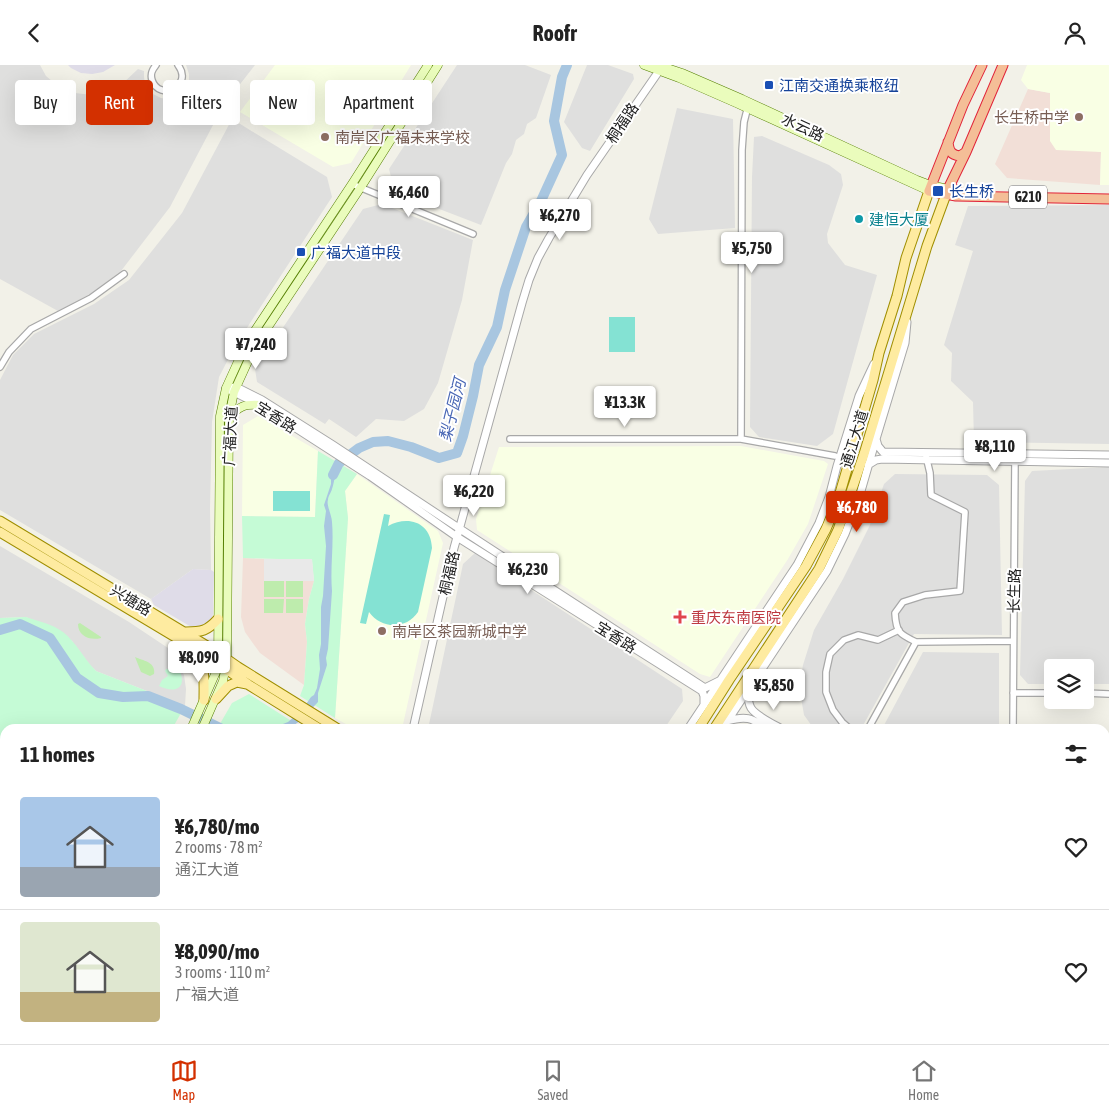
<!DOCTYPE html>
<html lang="en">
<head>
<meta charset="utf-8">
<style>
	:root { --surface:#fff; --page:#f2f2f2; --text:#222; --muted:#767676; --line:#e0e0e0; --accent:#d33000 }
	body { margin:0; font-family:"Asap Condensed","Noto Sans SC",sans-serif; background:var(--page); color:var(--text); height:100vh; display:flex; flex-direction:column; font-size:19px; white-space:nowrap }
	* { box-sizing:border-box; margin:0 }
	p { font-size:16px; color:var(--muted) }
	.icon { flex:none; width:28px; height:28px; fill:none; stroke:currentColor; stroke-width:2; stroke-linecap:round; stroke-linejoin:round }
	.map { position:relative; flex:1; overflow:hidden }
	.sheet { position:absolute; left:0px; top:659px; width:1110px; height:321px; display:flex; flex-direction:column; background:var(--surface); border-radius:15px 15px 0 0; box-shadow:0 5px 20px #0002 }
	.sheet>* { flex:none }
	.top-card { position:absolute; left:15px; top:15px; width:500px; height:45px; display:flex; gap:10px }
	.tools { position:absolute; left:1044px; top:594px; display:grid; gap:10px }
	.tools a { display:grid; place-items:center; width:50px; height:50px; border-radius:5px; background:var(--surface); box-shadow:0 5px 20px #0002; font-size:25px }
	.price { position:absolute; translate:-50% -42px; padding:0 11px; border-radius:5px; background:#fff; color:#222; font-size:16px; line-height:32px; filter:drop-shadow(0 1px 2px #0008) }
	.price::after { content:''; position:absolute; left:50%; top:30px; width:15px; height:11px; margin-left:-8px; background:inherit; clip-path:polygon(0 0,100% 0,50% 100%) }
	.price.active { background:var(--accent); color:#fff }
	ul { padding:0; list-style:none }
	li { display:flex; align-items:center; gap:15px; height:125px; padding:0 20px }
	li+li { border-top:1px solid var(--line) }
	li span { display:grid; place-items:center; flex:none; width:140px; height:100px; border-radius:5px; color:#555 }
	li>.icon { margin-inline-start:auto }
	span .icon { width:60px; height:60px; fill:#fffc; stroke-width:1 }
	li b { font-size:21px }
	h2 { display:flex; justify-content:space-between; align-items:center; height:60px; padding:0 20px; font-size:21px }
	.chip { padding:0 18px; border-radius:5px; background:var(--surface); box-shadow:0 5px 20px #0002; font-size:18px; line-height:45px }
	.chip.active { background:var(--accent); color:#fff }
	header { display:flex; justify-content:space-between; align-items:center; height:65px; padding:0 20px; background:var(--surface); font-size:22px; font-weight:700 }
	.tab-bar { display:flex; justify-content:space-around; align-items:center; height:70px; border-top:1px solid var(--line); background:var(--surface); font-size:14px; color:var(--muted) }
	.tab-bar a { display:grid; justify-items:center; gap:2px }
	.tab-bar .active { color:var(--accent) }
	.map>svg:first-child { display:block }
	.residential { fill:#dfdfde }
	.commercial { fill:#f2dfd7 }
	.education { fill:#f9ffe4 }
	.construction { fill:#c2c7b3 }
	.grass { fill:#beecad }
	.park { fill:#c5fbd6 }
	.pitch { fill:#84e2d3 }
	.parking { fill:#e9e9e9 }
	.plaza { fill:#dfdce8 }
	.water { fill:#a8c6e0 }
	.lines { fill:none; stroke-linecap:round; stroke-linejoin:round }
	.river { stroke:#a8c6e0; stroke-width:10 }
	.minor-casing { stroke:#a8a8a8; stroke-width:8 }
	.tertiary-casing { stroke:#a8a8a8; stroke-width:9 }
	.secondary-casing { stroke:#557f02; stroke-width:9 }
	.primary-casing { stroke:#9f8e00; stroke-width:11 }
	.trunk-casing { stroke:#e12439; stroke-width:11 }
	.minor { stroke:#fff; stroke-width:5.5 }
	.tertiary { stroke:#fff; stroke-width:7 }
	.secondary { stroke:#eafcbc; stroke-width:8 }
	.primary { stroke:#feeba0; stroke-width:9 }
	.trunk { stroke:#f4be97; stroke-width:9 }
	.transit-dot { fill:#1a4fb4; stroke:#fff; stroke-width:2 }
	.education-dot { fill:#8d6e63; stroke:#fff; stroke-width:2 }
	.culture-dot { fill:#0f9aa8; stroke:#fff; stroke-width:2 }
	.health-dot { fill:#e0444e; stroke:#fff; stroke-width:2 }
	.labels { text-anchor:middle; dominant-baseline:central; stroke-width:4; stroke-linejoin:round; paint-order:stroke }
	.shield { fill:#fff; stroke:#646464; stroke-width:1 }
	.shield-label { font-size:14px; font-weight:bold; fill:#212121 }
	.transit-label { font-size:15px; fill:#164399; stroke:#fff; text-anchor:start }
	.education-label { font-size:15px; fill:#785e54; stroke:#fff; text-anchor:start }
	.street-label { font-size:15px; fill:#212121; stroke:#fff }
	.culture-label { font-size:15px; fill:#0d838f; stroke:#fff; text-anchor:start }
	.health-label { font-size:15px; fill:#be3a42; stroke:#fff; text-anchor:start }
	.water-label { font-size:16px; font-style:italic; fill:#4967b5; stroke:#fff }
</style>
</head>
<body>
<header><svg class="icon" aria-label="back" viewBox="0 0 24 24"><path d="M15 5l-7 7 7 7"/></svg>Roofr<svg class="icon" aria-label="person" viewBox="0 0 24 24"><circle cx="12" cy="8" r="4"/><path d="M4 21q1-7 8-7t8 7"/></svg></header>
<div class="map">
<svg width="1109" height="979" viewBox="0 0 1109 979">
	<rect width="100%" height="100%" fill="#f2f1e8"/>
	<!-- residential -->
	<path class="residential" d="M0,0H40L46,11L59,22L75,28L92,30L109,27L120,21L138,4L144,6V12L145,19L151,28L161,33L167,34L178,31L183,27L187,22L189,16V9L186,0H255L223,41L170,142L121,206L92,228L58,246L0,214Z
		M457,0H525L551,10L536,53L527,59L524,69L516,75L512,89L506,98L481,160L395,127L389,104Z
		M587,0H608L633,9L634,14L590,86L582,83L564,57Z
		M677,43L733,54L735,163L658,169L649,154Z
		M232,54L327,112L332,132L252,255L233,285L219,312L212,357L210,443L211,505L193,504L151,534L0,445V315L13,290L34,269L94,239L129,215L182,148Z
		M762,71L829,100L841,109L843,120L827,169L828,178L845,200L877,210L833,369L817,381L759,372L750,362L752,112L754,72Z
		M382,139L473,175L462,235L438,318L424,344L404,356L376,354L356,372L329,354L325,359L257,317L255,304L363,144Z
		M1109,140V379L974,377L973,337L951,316L952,288L944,280L973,186L955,180L968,141Z
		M1109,402V619H1085V602H1052V619H1028L1020,610L1025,416L1032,406Z
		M895,409L987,410L999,420L1002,570L914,569L861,664H814L804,650L799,621L803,600L814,565L843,514L870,460L884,419Z
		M0,481L129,557L174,587L179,600L184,610L186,624L185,641L96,606L89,599L72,576L26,552L0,553Z
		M475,488L682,624L683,636L664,664H428L463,499Z
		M923,587L999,588V664H882Z
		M528,975H763L760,979H525Z"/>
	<!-- commercial -->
	<path class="commercial" d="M1028,24L1050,28V76L1101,87L1100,120L1007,113L995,99Z
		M243,493L264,494L314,516L309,534L305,559L307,577L304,620L260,588L252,577L245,567L241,552Z"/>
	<!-- education -->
	<path class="education" d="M275,0H411L351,98L333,102L240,47Z
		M1027,0H1109V120H1100L1101,87L1056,85L1050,76V28L1028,24L1021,15Z
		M258,351L318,386L315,452L242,451L243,360Z
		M741,381L824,396L828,399L808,459L788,494L710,612L700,609L477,465L476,454L499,382Z
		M357,409L438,466L443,478L402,664H355L335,653L348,453L345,426Z
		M1105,763H1109V979H906L899,975H1105Z"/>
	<!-- construction -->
	<path class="construction" d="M293,975H387L394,979H290Z"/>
	<!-- grass -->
	<path class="grass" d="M264,516H284V532H264Z
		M286,516H303V532H286Z
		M264,534H284L283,548H264Z
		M286,534H303V548H286Z
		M80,558L101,572V573C90,576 78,571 78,559Z
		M135,592C144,596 156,597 154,609L150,611L141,607Z"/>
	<!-- park -->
	<path class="park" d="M318,386L357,409L345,426L348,453L335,653L300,631L304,620L307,577L305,559L309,534L314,516L312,495L243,493L242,451L315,452Z
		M26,552C38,556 52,559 63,567C76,577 84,594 96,606L185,641L172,664H5V923L0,920V553Z
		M175,603L179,604C188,623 175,629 159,621L162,615L168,611L165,606L166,604Z
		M249,629L304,664H217L232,638Z
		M50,975H261L259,979H47Z"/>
	<!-- pitch -->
	<path class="pitch" d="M609,252H635V287H609Z
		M273,426H310V446H273Z
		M384,449L390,450L388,461C408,450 431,457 432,483L418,547C406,565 381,564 369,547L366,559L360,558Z"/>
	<!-- parking -->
	<path class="parking" d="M264,494H312L314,516H264Z"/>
	<!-- plaza -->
	<path class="plaza" d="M68,0H115L103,7L92,9L81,8L71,3Z
		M193,504L211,505L214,507L213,549L211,558L206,562L193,563L154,540L151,534Z"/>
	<!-- water -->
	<path class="water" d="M337,397L342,400C334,406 335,416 332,424C331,428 328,431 328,435C326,439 332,451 332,457C334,480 330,503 332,526L328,584L326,593L327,600L318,628V637L301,655L293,661L286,664H255L283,659L288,657L302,645L311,632L314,630L317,623L320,604L319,590L321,579V542L323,531L326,481L324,461L326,446L324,440L331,419V409Z"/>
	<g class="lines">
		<!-- river -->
		<path class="river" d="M333,410L339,398L359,383L373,377L388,376L411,382L439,393L457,388L463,371L473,331L479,300L497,262L505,225L526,162L541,136L562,90L554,56L562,12L567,0
			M0,565L20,559L50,573L77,613L99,628L123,632L148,631L181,644L222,664"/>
		<defs>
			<path id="minor" d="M156,0C152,5 150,9 152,15C159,37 194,21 178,0
				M352,119L473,169
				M0,302L9,287L31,264L91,233L124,209
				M510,374H741L835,391
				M741,374L742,85L744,57L748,41
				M916,577C899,569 896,567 895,548L903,537L925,530L960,526L965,447L931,430L930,408L926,391
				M1013,628H1052
				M1085,628L1109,629
				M850,664L842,657L833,645L826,627V607L830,589L844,575L858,570L878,575L899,565
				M868,664L916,577L1013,576
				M1013,664L1015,393"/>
			<path id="tertiary" d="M226,323L236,322L262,335L333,380L454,460L705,623L721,615
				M230,325L260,340L370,411L457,472L702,626L704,631V640
				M876,374L878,381L883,387L1109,390
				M868,400L876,395L882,394L1109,398
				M748,627C748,632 748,638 751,643C756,651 773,659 782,664
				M727,656C748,650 752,654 769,664
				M413,664L454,483L522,238L529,215L538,193L549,173L587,110L659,6L661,0
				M688,664L797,500L819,458L829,432L837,401L859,331L874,299
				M722,664L827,506L845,469L859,433L876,374L905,278L907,257
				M1105,751H1109
				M1105,757H1109
				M403,975L409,979
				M418,975L425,979
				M268,979L270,975
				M276,979L279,975
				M477,979L480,975
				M512,979L514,975
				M780,979L784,975"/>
			<path id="secondary" d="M644,0L679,13L736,38L929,126
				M658,0L682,8L742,34L917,115L930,120L948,124
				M229,352C240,341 244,339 260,340
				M191,664L216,607L218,598L220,351L226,323L246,279L352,119L428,0
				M202,664L223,616L227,595L229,352L234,327L254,283L361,122L438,0
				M0,973L5,964
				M9,979L12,975
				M18,979L20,975
				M30,979L32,975"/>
			<path id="primary" d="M0,456L212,584L238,602L338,664
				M0,467L212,594L249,620L320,664
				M186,567C202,567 207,566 218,554
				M194,585C206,602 204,615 204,635
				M216,634L228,621L237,617L247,619
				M698,664L729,615L806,501L826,464L838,435L873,315L879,288L897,231L906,193L929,126
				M714,664L819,504L838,465L864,389L927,181L948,124
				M865,975L872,979
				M882,975L889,979
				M486,979L488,975
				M503,979L506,975"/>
			<path id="trunk" d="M982,0L963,40L929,126L956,131L1109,134
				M948,77C949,86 951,90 960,91L966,87
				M957,125L948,124L966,87L1003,0"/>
		</defs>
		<!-- minor casing -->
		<use href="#minor" class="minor-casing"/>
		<!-- tertiary casing -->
		<use href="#tertiary" class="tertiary-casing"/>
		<!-- secondary casing -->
		<use href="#secondary" class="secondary-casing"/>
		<!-- primary casing -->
		<use href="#primary" class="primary-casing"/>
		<!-- trunk casing -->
		<use href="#trunk" class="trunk-casing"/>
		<!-- minor -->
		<use href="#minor" class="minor"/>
		<!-- tertiary -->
		<use href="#tertiary" class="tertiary"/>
		<!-- secondary -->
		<use href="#secondary" class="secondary"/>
		<!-- primary -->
		<use href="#primary" class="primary"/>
		<!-- trunk -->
		<use href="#trunk" class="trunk"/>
	</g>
	<!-- markers -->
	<g class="transit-dot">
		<rect x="764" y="15" width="10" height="10" rx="2.5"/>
		<rect x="932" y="120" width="12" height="12" rx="2.5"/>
		<rect x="296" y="182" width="10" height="10" rx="2.5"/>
	</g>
	<g class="education-dot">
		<circle cx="1079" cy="52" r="5"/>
		<circle cx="325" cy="72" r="5"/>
		<circle cx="382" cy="566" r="5"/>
	</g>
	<circle class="culture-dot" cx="859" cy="154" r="5"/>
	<path class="health-dot" d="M677.5 544.5h5v5h5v5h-5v5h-5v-5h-5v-5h5z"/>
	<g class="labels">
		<!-- shield labels -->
		<rect class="shield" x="1009" y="120.5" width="38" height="23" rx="4"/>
		<g class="shield-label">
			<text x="1028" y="132">G210</text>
		</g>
		<!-- transit labels -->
		<g class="transit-label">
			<text x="779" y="20">江南交通换乘枢纽</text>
			<text x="949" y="126">长生桥</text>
			<text x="311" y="187">广福大道中段</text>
		</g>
		<!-- education labels -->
		<g class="education-label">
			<text x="1069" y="52" text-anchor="end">长生桥中学</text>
			<text x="335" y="72">南岸区广福未来学校</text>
			<text x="392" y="566">南岸区茶园新城中学</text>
		</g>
		<!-- street labels -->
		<g class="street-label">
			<text transform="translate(622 58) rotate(-56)">桐福路</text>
			<text transform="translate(803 62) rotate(25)">水云路</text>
			<text transform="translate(276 352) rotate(32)">宝香路</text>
			<text transform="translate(230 371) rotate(-87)">广福大道</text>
			<text transform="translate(854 374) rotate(-73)">通江大道</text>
			<text transform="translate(449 508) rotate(-77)">桐福路</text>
			<text transform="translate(1014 526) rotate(-89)">长生路</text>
			<text transform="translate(131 535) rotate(31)">兴塘路</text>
			<text transform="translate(616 572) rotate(32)">宝香路</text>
		</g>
		<!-- culture labels -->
		<g class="culture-label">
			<text x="869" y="154">建恒大厦</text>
		</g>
		<!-- health labels -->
		<g class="health-label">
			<text x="691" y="552">重庆东南医院</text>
		</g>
		<!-- water labels -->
		<g class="water-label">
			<text transform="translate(452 345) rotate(-76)">梨子园河</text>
		</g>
	</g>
</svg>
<div class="tools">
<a><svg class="icon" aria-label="layers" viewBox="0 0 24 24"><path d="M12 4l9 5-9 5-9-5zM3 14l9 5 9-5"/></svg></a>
</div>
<b class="price" style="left:409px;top:153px">¥6,460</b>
<b class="price" style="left:560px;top:176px">¥6,270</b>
<b class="price" style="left:752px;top:209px">¥5,750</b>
<b class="price" style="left:256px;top:305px">¥7,240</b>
<b class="price" style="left:625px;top:363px">¥13.3K</b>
<b class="price" style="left:995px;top:407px">¥8,110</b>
<b class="price" style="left:474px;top:452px">¥6,220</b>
<b class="price active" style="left:857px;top:468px">¥6,780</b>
<b class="price" style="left:528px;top:530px">¥6,230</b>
<b class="price" style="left:199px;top:618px">¥8,090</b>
<b class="price" style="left:774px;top:646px">¥5,850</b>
<div class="top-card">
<a class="chip">Buy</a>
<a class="chip active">Rent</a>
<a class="chip">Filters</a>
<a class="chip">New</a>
<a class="chip">Apartment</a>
</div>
<section class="sheet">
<h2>11 homes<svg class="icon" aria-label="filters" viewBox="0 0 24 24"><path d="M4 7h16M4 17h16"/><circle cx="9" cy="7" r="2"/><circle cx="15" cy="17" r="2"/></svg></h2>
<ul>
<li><span style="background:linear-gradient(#a9c7e8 70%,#9aa5b1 0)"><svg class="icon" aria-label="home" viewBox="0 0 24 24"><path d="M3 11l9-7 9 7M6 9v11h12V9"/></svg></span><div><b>¥6,780/mo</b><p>2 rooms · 78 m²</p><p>通江大道</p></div><svg class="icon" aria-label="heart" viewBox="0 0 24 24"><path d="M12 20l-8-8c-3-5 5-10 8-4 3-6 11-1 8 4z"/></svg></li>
<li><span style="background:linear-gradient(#dfe7d0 70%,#c2b280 0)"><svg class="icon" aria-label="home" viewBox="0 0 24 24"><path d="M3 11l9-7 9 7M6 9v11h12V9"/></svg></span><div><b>¥8,090/mo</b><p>3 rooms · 110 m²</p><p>广福大道</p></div><svg class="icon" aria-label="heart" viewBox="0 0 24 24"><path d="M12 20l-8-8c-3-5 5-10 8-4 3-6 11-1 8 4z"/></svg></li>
</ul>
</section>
</div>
<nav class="tab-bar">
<a class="active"><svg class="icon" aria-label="map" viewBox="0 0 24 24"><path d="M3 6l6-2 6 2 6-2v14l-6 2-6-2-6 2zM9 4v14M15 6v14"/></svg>Map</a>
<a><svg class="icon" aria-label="saved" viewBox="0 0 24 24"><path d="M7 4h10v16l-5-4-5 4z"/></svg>Saved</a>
<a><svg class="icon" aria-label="home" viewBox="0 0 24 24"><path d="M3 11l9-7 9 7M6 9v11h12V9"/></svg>Home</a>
</nav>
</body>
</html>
